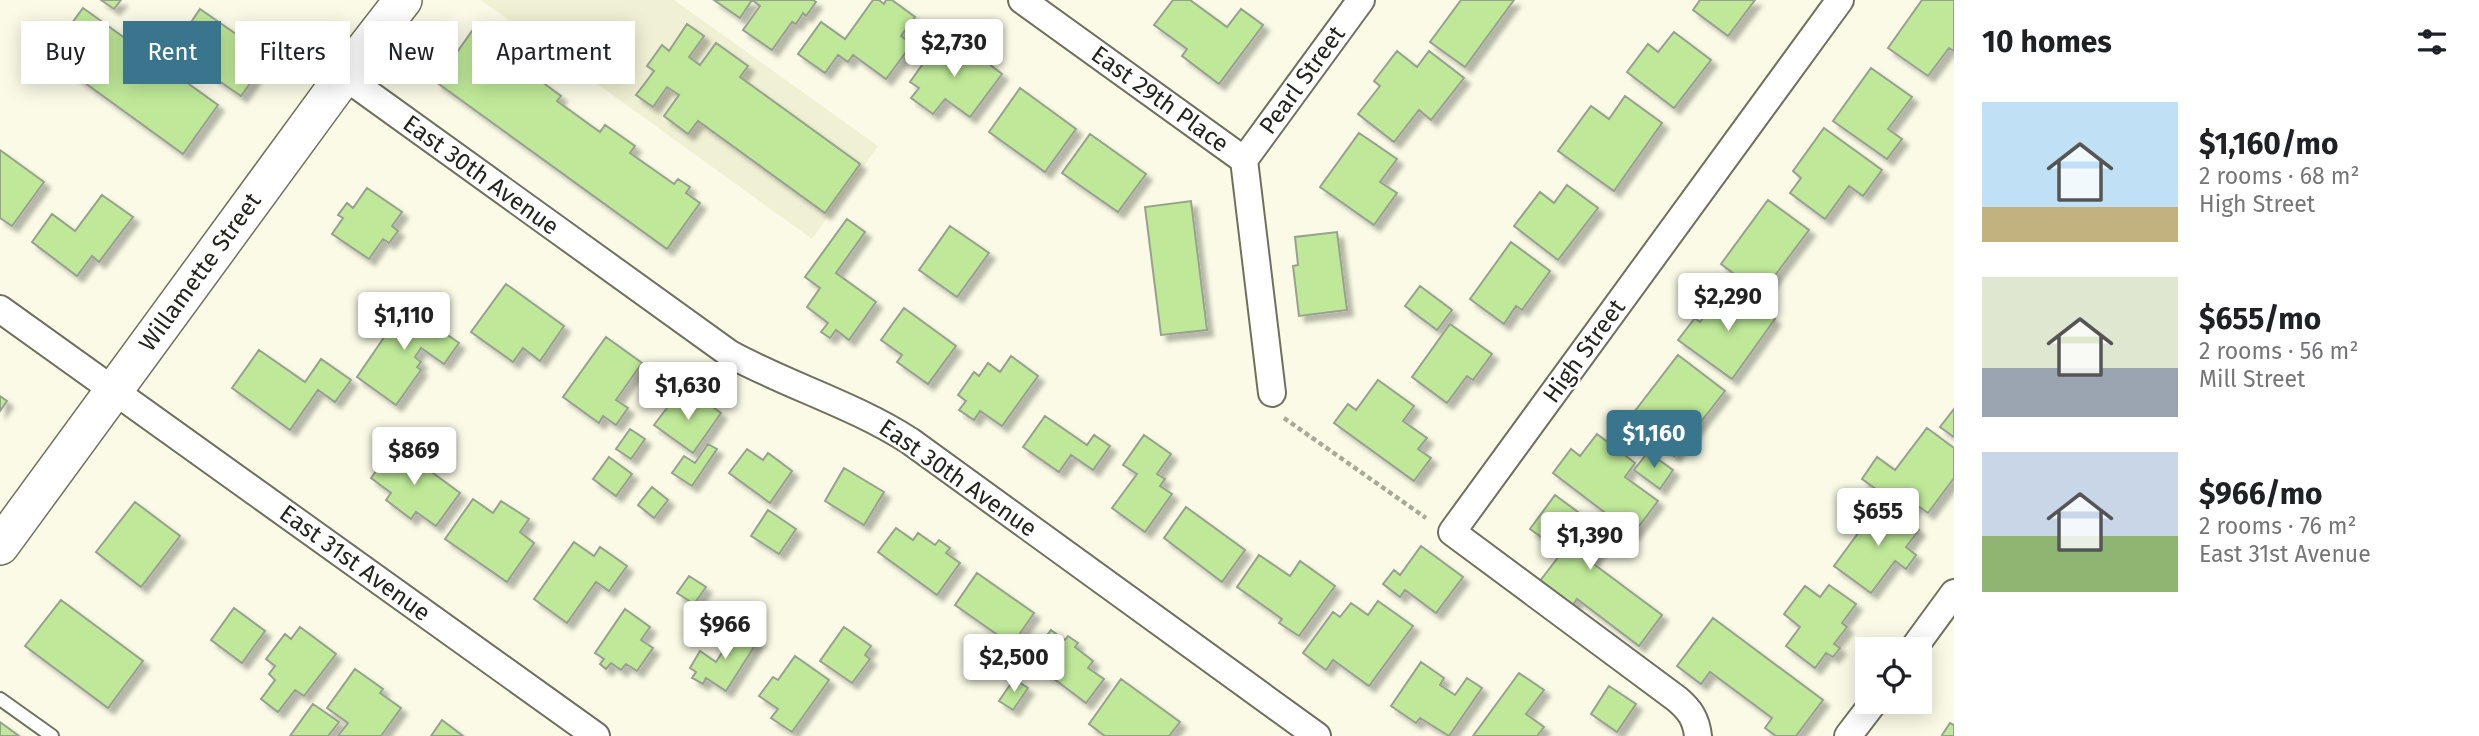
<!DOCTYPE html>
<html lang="en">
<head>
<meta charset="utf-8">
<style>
	:root { --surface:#fff; --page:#f6f6f6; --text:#202124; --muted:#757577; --accent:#39758d }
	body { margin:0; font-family:"Fira Sans",sans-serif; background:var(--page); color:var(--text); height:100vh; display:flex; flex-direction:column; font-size:26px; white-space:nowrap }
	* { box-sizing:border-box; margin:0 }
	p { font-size:23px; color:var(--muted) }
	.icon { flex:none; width:38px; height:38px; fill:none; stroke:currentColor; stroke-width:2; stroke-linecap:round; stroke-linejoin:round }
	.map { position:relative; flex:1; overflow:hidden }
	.sheet { display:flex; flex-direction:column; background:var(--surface); width:525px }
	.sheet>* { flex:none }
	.hud { position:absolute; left:21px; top:21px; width:665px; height:63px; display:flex; gap:14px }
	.controls { position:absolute; left:1855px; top:637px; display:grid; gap:14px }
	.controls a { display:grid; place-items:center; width:77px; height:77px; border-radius:0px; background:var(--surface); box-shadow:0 4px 18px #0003; font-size:35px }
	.price { position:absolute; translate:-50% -60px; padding:0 16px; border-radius:7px; background:#fff; color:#222; font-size:23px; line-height:46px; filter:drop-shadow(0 2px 4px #0008) }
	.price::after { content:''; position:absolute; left:50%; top:42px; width:21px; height:16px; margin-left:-10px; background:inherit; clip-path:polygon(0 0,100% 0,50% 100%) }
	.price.on { background:var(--accent); color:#fff }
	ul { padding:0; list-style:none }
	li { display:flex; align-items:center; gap:21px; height:175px; padding:0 28px }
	li span { display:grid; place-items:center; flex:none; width:196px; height:140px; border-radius:0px; color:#555 }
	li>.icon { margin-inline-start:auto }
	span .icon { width:84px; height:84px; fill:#fffc; stroke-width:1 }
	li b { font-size:30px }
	h2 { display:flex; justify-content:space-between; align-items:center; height:84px; padding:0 28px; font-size:30px }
	.tag { padding:0 24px; border-radius:0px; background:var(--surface); box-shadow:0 4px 18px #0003; font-size:24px; line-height:63px }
	.tag.on { background:var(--accent); color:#fff }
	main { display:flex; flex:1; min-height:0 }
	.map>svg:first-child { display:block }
	.built { fill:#f0f0d4 }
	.building { fill:#bfe998; stroke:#98a190; stroke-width:2; filter:url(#shadow) }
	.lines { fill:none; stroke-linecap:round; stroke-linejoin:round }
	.service-casing { stroke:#70705e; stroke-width:16 }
	.minor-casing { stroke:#70705e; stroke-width:30 }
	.secondary-casing { stroke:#70705e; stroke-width:40 }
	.path { stroke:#a9a99a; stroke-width:4.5; stroke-dasharray:5 3.5; stroke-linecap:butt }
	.service { stroke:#fff; stroke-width:12 }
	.minor { stroke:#fff; stroke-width:26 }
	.secondary { stroke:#fff; stroke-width:37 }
	.labels { text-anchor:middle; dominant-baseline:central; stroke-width:5; stroke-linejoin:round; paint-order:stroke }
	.street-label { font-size:24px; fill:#24241d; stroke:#fff }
</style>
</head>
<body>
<main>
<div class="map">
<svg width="1954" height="736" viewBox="0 0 1954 736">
	<defs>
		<filter id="shadow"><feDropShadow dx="6" dy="6" stdDeviation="2" flood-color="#0004"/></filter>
	</defs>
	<rect width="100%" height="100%" fill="#fafae6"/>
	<!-- built -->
	<path class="built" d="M481,0H674L878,146L812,239Z"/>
	<!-- building -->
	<path class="building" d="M101,0H121L114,9Z
		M714,0H813L816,2L806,16L803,13L796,24L792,22L772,50L743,30L760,6L752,0L740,18Z
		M873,0H879L884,4L886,0H892L915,17L901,36L912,44L886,79L853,55L848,62L838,55L825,73L798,54L821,22L845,39Z
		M1173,0H1190L1227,27L1241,9L1263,25L1219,84L1182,56L1187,49L1154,25Z
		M1461,0H1514L1465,67L1430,42Z
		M1700,0H1755L1728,36L1693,10Z
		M1922,0H1954V51L1949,48L1928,76L1888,48Z
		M83,8L218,105L183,154L48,56Z
		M200,9L269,57L241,96L173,49Z
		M687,24L704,36L689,57L700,65L716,43L748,66L740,77L860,164L825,213L698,121L688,134L664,116L679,95L667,87L653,107L636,95L654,71L647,66L662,45L669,51Z
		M472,31L489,43L485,49L528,79L531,74L561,96L557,101L600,132L605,125L635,146L630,153L674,184L678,179L690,187L686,193L700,203L667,249L436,82Z
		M1674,32L1711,60L1674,108L1627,72L1648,44L1658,52Z
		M942,37L956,47L960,42L1002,74L970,117L945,99L933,114L911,98L919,88L910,82Z
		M1397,51L1417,67L1429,51L1464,78L1431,120L1419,110L1394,142L1358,114L1380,86L1374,81Z
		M1871,68L1912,97L1888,129L1902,139L1887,159L1833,121Z
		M1020,88L1076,129L1045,172L989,132Z
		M1625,96L1662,123L1614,191L1558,151L1591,106L1609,119Z
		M1824,128L1882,170L1863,196L1849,186L1825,219L1790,193L1801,178L1793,171Z
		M1359,133L1397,159L1380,182L1397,193L1374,225L1320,187Z
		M1090,134L1146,174L1118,212L1062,173Z
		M0,150L44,182L12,226L0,218Z
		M1567,185L1598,208L1558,260L1514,226L1540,192L1554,203Z
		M367,188L402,212L392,226L398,231L389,243L383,239L369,259L332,234L343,218L338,215L347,203L353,208Z
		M102,195L133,217L99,262L92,256L77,276L32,242L52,214L75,231Z
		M1768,200L1809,230L1761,294L1721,264Z
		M1191,201L1207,330L1161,335L1145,207Z
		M847,219L865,232L836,273L876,302L849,340L836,330L830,338L821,332L828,323L807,307L820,288L805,277Z
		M950,226L989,253L957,297L919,270Z
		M1337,232L1347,310L1299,316L1293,266L1298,265L1295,237Z
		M1511,242L1550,271L1522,310L1516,306L1504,324L1470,299Z
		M506,284L564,326L540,361L523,348L513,362L471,332Z
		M1420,286L1452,310L1437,330L1405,306Z
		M1733,289L1775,319L1732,379L1678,340L1695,318L1700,322L1715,301L1721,305Z
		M392,296L459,343L444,364L421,348L415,357L421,362L417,367L421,370L396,405L357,377L387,333L383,330L389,321Z
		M904,308L956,346L928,384L897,362L902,355L881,340Z
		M1450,324L1492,354L1473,380L1467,376L1447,403L1412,377Z
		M606,337L642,363L616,400L628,408L616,425L603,416L599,423L563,397Z
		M259,350L305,382L321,359L351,380L335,402L318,390L290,430L232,388Z
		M1678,355L1725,391L1674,456L1628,420Z
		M1011,356L1038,376L1002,426L980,411L974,420L959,410L966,401L958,395L974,372L979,376L988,363L1000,372Z
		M1378,380L1414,406L1403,421L1427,438L1418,449L1431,458L1414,481L1334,423L1348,404L1356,410Z
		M696,395L721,413L693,453L654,425L673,400L686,409Z
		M0,396L7,401L0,411Z
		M1954,409V437L1940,427Z
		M1045,416L1087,445L1094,435L1110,446L1093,470L1071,455L1059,472L1023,447Z
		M1927,428L1954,448V478L1928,513L1915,504L1909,513L1862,479L1877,457L1895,470Z
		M630,429L645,439L631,459L616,449Z
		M1597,434L1635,463L1625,477L1658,501L1633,534L1553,473L1571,449L1580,456Z
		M1144,435L1171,454L1157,474L1165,479L1160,486L1172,494L1145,532L1112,508L1137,474L1123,465Z
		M708,444L717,449L692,486L672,473L684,456L695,463Z
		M395,445L460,493L436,526L416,512L411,519L386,500L391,493L371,478Z
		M747,449L763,460L768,453L792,471L770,503L729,473Z
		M1648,452L1673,470L1660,489L1634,470Z
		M609,457L632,474L616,496L593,479Z
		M844,468L884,492L864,525L825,501Z
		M652,487L668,500L654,518L638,505Z
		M1555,495L1610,536L1591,562L1662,615L1639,646L1577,599L1572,606L1540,581L1562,552L1530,529Z
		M473,499L493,513L501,501L529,519L520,532L534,543L507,582L445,539Z
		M135,502L180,536L141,587L96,552Z
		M1881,502L1919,530L1906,547L1916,555L1906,569L1895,561L1871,593L1834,566Z
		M1186,507L1245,550L1222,582L1164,538Z
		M768,510L796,529L779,554L751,536Z
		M896,528L913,540L918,533L935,545L939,540L950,548L946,553L960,563L937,595L878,552Z
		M574,542L594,556L600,547L627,566L609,591L596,582L567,623L534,599Z
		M1421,546L1463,577L1436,613L1405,590L1400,597L1383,584L1394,570L1400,575Z
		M1259,555L1290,576L1300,561L1335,586L1299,636L1279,623L1282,619L1237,587Z
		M977,573L1034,613L1012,645L955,605Z
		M689,576L706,587L694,604L677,593Z
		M1829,585L1856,604L1842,623L1847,627L1834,644L1840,648L1833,657L1826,653L1815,668L1786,646L1800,627L1784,614L1805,586L1820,597Z
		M61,600L143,661L108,708L25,646Z
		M1378,601L1413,626L1369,686L1333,660L1326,670L1303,653L1333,612L1340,617L1351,603L1368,615Z
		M234,608L265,631L242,663L211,640Z
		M625,609L650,627L641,640L653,648L637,671L626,664L621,670L611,663L606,669L600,664L604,659L595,653Z
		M1713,618L1823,700L1796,736H1776L1765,728L1772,718L1710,672L1701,684L1677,666Z
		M739,626L759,639L726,691L706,678L703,684L692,678L696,672L690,668L700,651L716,662Z
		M300,627L336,654L304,696L295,690L278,712L261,699L275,680L269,674L275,666L266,659L285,634L291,639Z
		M844,627L871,646L865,655L870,659L852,683L820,661Z
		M1051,630L1065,640L1068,636L1078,643L1075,647L1093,661L1088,668L1104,679L1086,703L1029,660Z
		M795,656L829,680L792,732L771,718L778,709L759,696L773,677L778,680Z
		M1421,662L1444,678L1440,685L1455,695L1467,678L1482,688L1449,736L1420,718L1416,723L1391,706Z
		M355,669L383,689L380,693L401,708L381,736H338L348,723L327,708Z
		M1519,673L1544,690L1526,714L1544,727L1537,736H1473Z
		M1014,679L1028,688L1013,710L999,701Z
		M1121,679L1180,722L1169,736H1105L1089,724Z
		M1609,686L1636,704L1617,732L1591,714Z
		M313,704L339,722L328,736H290Z
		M442,720L463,736H431Z
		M0,722L19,736H0Z
		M1950,723L1954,725V736H1944L1942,735Z"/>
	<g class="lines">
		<defs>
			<path id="service" d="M0,699L52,736"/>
			<path id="minor" d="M1022,0L1244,160L1272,393
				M344,76L730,354C789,386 854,405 910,441L1317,736
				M1244,160L1361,0
				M0,309L596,736
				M1913,649L1954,593
				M1698,736C1696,719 1690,710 1677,699L1452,532L1840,0
				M1848,736L1874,702"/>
			<path id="secondary" d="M0,546L344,76L403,0"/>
		</defs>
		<!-- service casing -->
		<use href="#service" class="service-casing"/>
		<!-- minor casing -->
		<use href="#minor" class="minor-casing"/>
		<!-- secondary casing -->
		<use href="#secondary" class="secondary-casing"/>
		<!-- path -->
		<path class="path" d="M1284,418L1426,518"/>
		<!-- service -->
		<use href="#service" class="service"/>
		<!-- minor -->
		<use href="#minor" class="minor"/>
		<!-- secondary -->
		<use href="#secondary" class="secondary"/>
	</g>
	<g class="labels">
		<!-- street labels -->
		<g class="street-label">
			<text transform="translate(1302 80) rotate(-54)">Pearl Street</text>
			<text transform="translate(1160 99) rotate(36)">East 29th Place</text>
			<text transform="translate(481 175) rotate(36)">East 30th Avenue</text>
			<text transform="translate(200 272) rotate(-54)">Willamette Street</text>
			<text transform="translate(1584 351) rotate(-54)">High Street</text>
			<text transform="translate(958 478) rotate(35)">East 30th Avenue</text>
			<text transform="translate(355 563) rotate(36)">East 31st Avenue</text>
		</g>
	</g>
</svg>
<div class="controls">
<a><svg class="icon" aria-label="locate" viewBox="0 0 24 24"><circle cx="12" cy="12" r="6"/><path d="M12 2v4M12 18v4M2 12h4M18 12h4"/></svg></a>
</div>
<b class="price" style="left:954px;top:79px">$2,730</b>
<b class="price" style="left:1728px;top:333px">$2,290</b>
<b class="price" style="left:404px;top:352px">$1,110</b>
<b class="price" style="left:688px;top:422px">$1,630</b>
<b class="price on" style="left:1654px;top:470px">$1,160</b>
<b class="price" style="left:414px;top:487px">$869</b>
<b class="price" style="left:1878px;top:548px">$655</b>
<b class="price" style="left:1590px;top:572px">$1,390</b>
<b class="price" style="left:725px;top:661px">$966</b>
<b class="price" style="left:1014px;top:694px">$2,500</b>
<div class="hud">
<a class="tag">Buy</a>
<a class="tag on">Rent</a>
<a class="tag">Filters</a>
<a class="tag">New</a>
<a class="tag">Apartment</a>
</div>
</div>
<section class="sheet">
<h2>10 homes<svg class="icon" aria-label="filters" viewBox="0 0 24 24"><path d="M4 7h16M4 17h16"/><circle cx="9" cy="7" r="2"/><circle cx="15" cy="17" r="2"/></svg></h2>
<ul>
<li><span style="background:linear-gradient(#bfe0f5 75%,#c2b280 0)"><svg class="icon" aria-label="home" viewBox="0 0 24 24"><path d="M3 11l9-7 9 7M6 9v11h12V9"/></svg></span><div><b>$1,160/mo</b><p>2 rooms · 68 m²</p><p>High Street</p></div></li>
<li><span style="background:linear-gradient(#dfe7d0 65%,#9aa5b1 0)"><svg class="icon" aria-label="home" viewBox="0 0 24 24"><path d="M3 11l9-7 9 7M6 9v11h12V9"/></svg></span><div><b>$655/mo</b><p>2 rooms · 56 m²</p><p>Mill Street</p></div></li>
<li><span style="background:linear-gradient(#c9d6e8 60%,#8fb573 0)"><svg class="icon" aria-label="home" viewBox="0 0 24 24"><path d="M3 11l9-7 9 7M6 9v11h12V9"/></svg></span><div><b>$966/mo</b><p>2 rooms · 76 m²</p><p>East 31st Avenue</p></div></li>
</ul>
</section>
</main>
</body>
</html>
